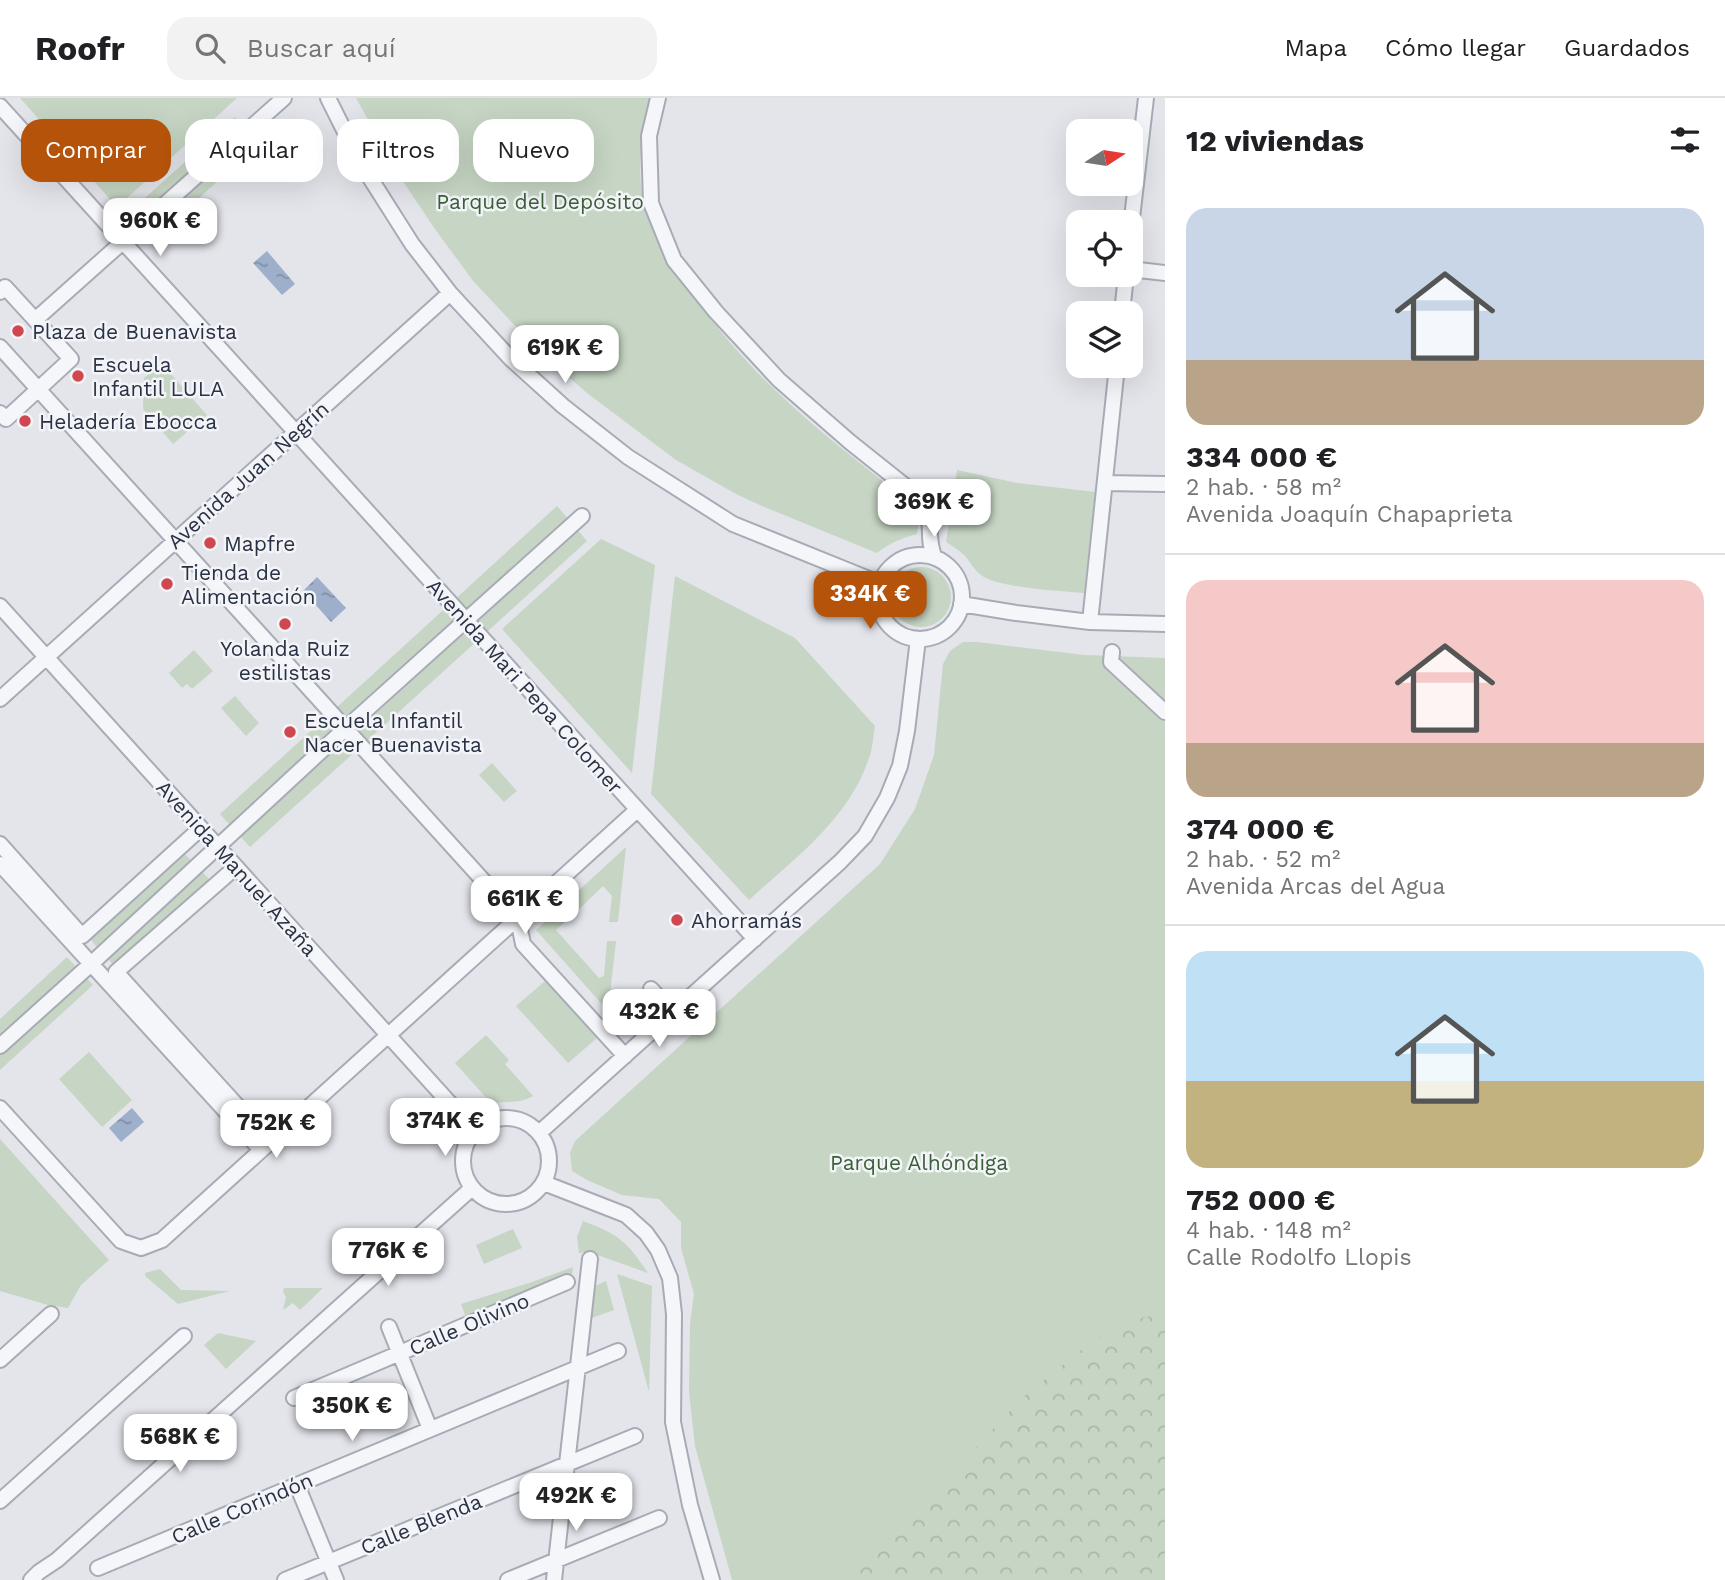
<!DOCTYPE html>
<html lang="es">
<head>
<meta charset="utf-8">
<style>
	:root { --surface:#fff; --page:#f2f2f2; --text:#202124; --muted:#757577; --line:#e0e0e0; --accent:#b45309 }
	body { margin:0; font-family:"Work Sans",sans-serif; background:var(--page); color:var(--text); height:100vh; display:flex; flex-direction:column; font-size:26px; white-space:nowrap }
	* { box-sizing:border-box; margin:0 }
	p { font-size:23px; color:var(--muted) }
	.icon { flex:none; width:38px; height:38px; fill:none; stroke:currentColor; stroke-width:2; stroke-linecap:round; stroke-linejoin:round }
	.map { position:relative; flex:1; overflow:hidden }
	.details { display:flex; flex-direction:column; background:var(--surface); width:560px }
	.details>* { flex:none }
	.guide { position:absolute; left:21px; top:21px; width:665px; height:63px; display:flex; gap:14px }
	.needle { width:46px; rotate:78deg }
	.tools { position:absolute; left:1066px; top:21px; display:grid; gap:14px }
	.tools a { display:grid; place-items:center; width:77px; height:77px; border-radius:14px; background:var(--surface); box-shadow:0 7px 28px #0002; font-size:35px }
	.price { position:absolute; translate:-50% -60px; padding:0 16px; border-radius:14px; background:#fff; color:#222; font-size:23px; line-height:46px; filter:drop-shadow(0 2px 4px #0008) }
	.price::after { content:''; position:absolute; left:50%; top:42px; width:21px; height:16px; margin-left:-10px; background:inherit; clip-path:polygon(0 0,100% 0,50% 100%) }
	.price.active { background:var(--accent); color:#fff }
	ul { padding:0; list-style:none }
	li { display:grid; align-content:center; gap:14px; height:371px; padding:0 21px }
	li+li { border-top:2px solid var(--line) }
	li span { display:grid; place-items:center; height:217px; border-radius:21px; color:#555 }
	li>.icon { margin-inline-start:auto }
	span .icon { width:126px; height:126px; fill:#fffc; stroke-width:1 }
	li b { font-size:30px }
	h2 { display:flex; justify-content:space-between; align-items:center; height:84px; padding:0 21px; font-size:30px }
	.pill { padding:0 24px; border-radius:21px; background:var(--surface); box-shadow:0 7px 28px #0002; font-size:24px; line-height:63px }
	.pill.active { background:var(--accent); color:#fff }
	header { display:flex; align-items:center; gap:42px; box-sizing:border-box; height:98px; padding:0 35px; background:var(--surface); border-bottom:2px solid var(--line) }
	header strong { font-size:33px }
	nav { display:flex; gap:38px; margin-inline-start:auto; font-size:24px }
	.search { width:490px; height:63px; background:var(--page); display:flex; align-items:center; gap:18px; box-sizing:border-box; padding:0 24px; border-radius:21px; color:var(--muted); font-size:26px }
	main { display:flex; flex:1; min-height:0 }
	.map>svg:first-child { display:block }
	.green { fill:#c6d5c4 }
	.forest { fill:url(#forest-crowns) }
	.water { fill:url(#water-ripples) }
	.lines { fill:none; stroke-linecap:round; stroke-linejoin:round }
	.minor-casing { stroke:#a8abb6; stroke-width:18 }
	.minor { stroke:#f5f6f9; stroke-width:14 }
	.poi-dot { fill:#d1474f; stroke:#f2f4f8; stroke-width:2.5 }
	.labels { text-anchor:middle; dominant-baseline:central; stroke-width:5; stroke-linejoin:round; paint-order:stroke }
	.park-label { font-size:21px; fill:#3b6037; stroke:#f2f4f8 }
	.poi-label { font-size:21px; fill:#2a3144; stroke:#f2f4f8; text-anchor:start }
	.street-label { font-size:21px; fill:#2a3144; stroke:#f2f4f8 }
</style>
</head>
<body>
<header>
<strong>Roofr</strong>
<div class="search"><svg class="icon" aria-label="search" viewBox="0 0 24 24"><circle cx="10" cy="10" r="6"/><path d="M15 15l6 6"/></svg>Buscar aquí</div>
<nav><a>Mapa</a><a>Cómo llegar</a><a>Guardados</a></nav>
</header>
<main>
<div class="map">
<svg width="1165" height="1482" viewBox="0 0 1165 1482">
	<defs>
		<pattern id="forest-crowns" width="20" height="18" patternUnits="userSpaceOnUse" patternTransform="scale(1.75)"><rect width="20" height="18" fill="#c6d5c4"/><path d="M2 6a3 3 0 1 1 6 0M12 15a3 3 0 1 1 6 0" fill="none" stroke="#aab7aa"/></pattern>
		<pattern id="water-ripples" width="26" height="14" patternUnits="userSpaceOnUse" patternTransform="scale(1.75)"><rect width="26" height="14" fill="#9dafcb"/><path d="M2 4q2-2 4 0t4 0M15 11q2-2 4 0t4 0" fill="none" stroke="#808fa6"/></pattern>
	</defs>
	<rect width="100%" height="100%" fill="#e3e5eb"/>
	<!-- green -->
	<path class="green" d="M20,0H237L117,109Z
		M356,0H649C644,33 636,67 643,100C651,140 673,171 697,203C720,234 746,264 774,291C816,332 863,367 909,404C918,415 920,422 917,436C902,440 889,445 877,455L762,408L736,396L676,362L587,295L538,252L474,184L437,134L396,73Z
		M235,19L259,46L161,134L137,107Z
		M152,273L169,274L207,317L173,346L143,311L144,280Z
		M957,372L1017,385L1095,394L1084,495C1061,493 998,490 981,477C973,471 970,463 964,457C959,452 952,448 946,444Z
		M557,408L587,443L250,749L220,716Z
		M601,441L655,467L632,675L502,531Z
		M891 499a30 30 0 1 1 60 0a30 30 0 1 1-60 0Z
		M675,478L795,540L875,628C873,638 873,650 869,660C849,721 795,760 749,802L651,696Z
		M963,544H977L1084,557L1165,560V1482H732L695,1348L689,1294L690,1226L694,1196L681,1150V1124L659,1101L622,1097L587,1082L572,1073L570,1055L575,1043L880,766L915,711L934,657L943,566L950,553Z
		M194,552L213,573L192,591L187,586L182,590L169,575Z
		M235,598L259,625L246,638L221,610Z
		M492,665L517,693L504,704L479,677Z
		M626,749L618,824H609L612,798L603,788L573,817L564,806Z
		M183,754L209,781L115,869L90,841Z
		M557,813L566,823L556,832L599,880L604,878L607,843H616L608,913L536,832Z
		M67,859L93,887L0,972V921Z
		M545,883L597,940L568,965L516,908Z
		M486,937L509,962L505,966L533,998C519,1006 506,1003 491,1005L455,965Z
		M89,954L132,1002L102,1029L59,981Z
		M0,1041L109,1162L81,1187L68,1210L48,1207L0,1193Z
		M583,1123C619,1137 626,1142 648,1175L589,1154L579,1155L577,1139Z
		M513,1131L522,1150L484,1166L476,1147Z
		M573,1169L572,1177L467,1222L461,1206L529,1185Z
		M160,1171L181,1192L230,1193L178,1206L145,1178V1175Z
		M617,1176L652,1188L649,1294Z
		M606,1183L614,1212L589,1221L593,1189Z
		M284,1190H323L300,1212L293,1205L283,1212L286,1199L283,1194Z
		M218,1235L256,1243L226,1271L204,1247Z"/>
	<!-- forest -->
	<path class="forest" d="M1165,1217V1482H852L1023,1299L1095,1241L1122,1226L1145,1219Z"/>
	<!-- water -->
	<path class="water" d="M267,153L295,186L282,197L253,165Z
		M317,479L346,510L331,524L303,493Z
		M132,1010L144,1024L121,1044L109,1030Z"/>
	<g class="lines">
		<defs>
			<path id="minor" d="M328,0L360,64L412,146L450,195L510,260L563,308L628,359L733,426L879,485
				M658,0L649,38L651,105L674,162L716,214L779,282L850,344L919,399C923,405 928,412 929,420C931,434 928,446 935,460
				M0,8L755,841
				M1130,137L1146,0
				M1130,171L1165,175
				M0,194L5,189L71,261L6,321L0,315
				M1122,215L1126,177
				M35,222L284,0
				M0,249L518,821L523,846L625,958
				M1105,385L1165,386
				M878 499a42 42 0 1 1 84 0a42 42 0 1 1-84 0Z
				M961,506L1016,515L1090,524L1165,526
				M0,508L474,1032
				M1090,524L1117,268
				M1112,554L1111,564L1165,614
				M0,601L450,195
				M0,746L82,838L201,730
				M0,766L261,1052
				M236,769L116,874L270,1044
				M651,891L673,915
				M0,948L91,866L346,630L582,418
				M0,1010L121,1143L141,1150L162,1142L637,712
				M463 1063a43 43 0 1 1 86 0a43 43 0 1 1-86 0Z
				M539,1035L840,764L865,738L887,700L900,668L907,633L918,541
				M544,1085L626,1117L646,1135L658,1152L670,1180L674,1216L673,1324L690,1407L712,1482
				M389,1229L430,1331
				M0,1262L51,1216
				M294,1300L567,1184
				M297,1387L336,1482
				M0,1403L184,1238
				M98,1470L618,1253
				M31,1482L39,1474L57,1462L472,1090
				M285,1482L635,1338
				M508,1482L659,1420
				M554,1482L590,1161"/>
		</defs>
		<!-- minor casing -->
		<use href="#minor" class="minor-casing"/>
		<!-- minor -->
		<use href="#minor" class="minor"/>
	</g>
	<!-- markers -->
	<g class="poi-dot">
		<circle cx="18" cy="233" r="7"/>
		<circle cx="78" cy="278" r="7"/>
		<circle cx="25" cy="323" r="7"/>
		<circle cx="210" cy="445" r="7"/>
		<circle cx="167" cy="486" r="7"/>
		<circle cx="285" cy="526" r="7"/>
		<circle cx="290" cy="634" r="7"/>
		<circle cx="677" cy="822" r="7"/>
	</g>
	<g class="labels">
		<!-- park labels -->
		<g class="park-label">
			<text x="540" y="103">Parque del Depósito</text>
			<text x="919" y="1064">Parque Alhóndiga</text>
		</g>
		<!-- poi labels -->
		<g class="poi-label">
			<text x="32" y="233">Plaza de Buenavista</text>
			<text x="92" y="266">Escuela<tspan x="92" dy="24">Infantil LULA</tspan></text>
			<text x="39" y="323">Heladería Ebocca</text>
			<text x="224" y="445">Mapfre</text>
			<text x="181" y="474">Tienda de<tspan x="181" dy="24">Alimentación</tspan></text>
			<text x="285" y="550" text-anchor="middle">Yolanda Ruiz<tspan x="285" dy="24">estilistas</tspan></text>
			<text x="304" y="622">Escuela Infantil<tspan x="304" dy="24">Nacer Buenavista</tspan></text>
			<text x="691" y="822">Ahorramás</text>
		</g>
		<!-- street labels -->
		<g class="street-label">
			<text transform="translate(248 377) rotate(-42)">Avenida Juan Negrín</text>
			<text transform="translate(525 588) rotate(48)">Avenida Mari Pepa Colomer</text>
			<text transform="translate(237 770) rotate(48)">Avenida Manuel Azaña</text>
			<text transform="translate(469 1226) rotate(-23)">Calle Olivino</text>
			<text transform="translate(242 1410) rotate(-23)">Calle Corindón</text>
			<text transform="translate(421 1426) rotate(-22)">Calle Blenda</text>
		</g>
	</g>
</svg>
<div class="tools">
<a><svg class="needle" viewBox="-14 -14 28 28"><path d="M0-13l5 13h-10z" fill="#e53935"/><path d="M0 13l5-13h-10z" fill="#757577"/></svg></a>
<a><svg class="icon" aria-label="locate" viewBox="0 0 24 24"><circle cx="12" cy="12" r="6"/><path d="M12 2v4M12 18v4M2 12h4M18 12h4"/></svg></a>
<a><svg class="icon" aria-label="layers" viewBox="0 0 24 24"><path d="M12 4l9 5-9 5-9-5zM3 14l9 5 9-5"/></svg></a>
</div>
<b class="price" style="left:160px;top:160px">960K €</b>
<b class="price" style="left:565px;top:287px">619K €</b>
<b class="price" style="left:934px;top:441px">369K €</b>
<b class="price active" style="left:870px;top:533px">334K €</b>
<b class="price" style="left:525px;top:838px">661K €</b>
<b class="price" style="left:659px;top:951px">432K €</b>
<b class="price" style="left:445px;top:1060px">374K €</b>
<b class="price" style="left:276px;top:1062px">752K €</b>
<b class="price" style="left:388px;top:1190px">776K €</b>
<b class="price" style="left:352px;top:1345px">350K €</b>
<b class="price" style="left:180px;top:1376px">568K €</b>
<b class="price" style="left:576px;top:1435px">492K €</b>
<div class="guide">
<a class="pill active">Comprar</a>
<a class="pill">Alquilar</a>
<a class="pill">Filtros</a>
<a class="pill">Nuevo</a>
</div>
</div>
<section class="details">
<h2>12 viviendas<svg class="icon" aria-label="filters" viewBox="0 0 24 24"><path d="M4 7h16M4 17h16"/><circle cx="9" cy="7" r="2"/><circle cx="15" cy="17" r="2"/></svg></h2>
<ul>
<li><span style="background:linear-gradient(#c9d6e8 70%,#b9a48a 0)"><svg class="icon" aria-label="home" viewBox="0 0 24 24"><path d="M3 11l9-7 9 7M6 9v11h12V9"/></svg></span><div><b>334 000 €</b><p>2 hab. · 58 m²</p><p>Avenida Joaquín Chapaprieta</p></div></li>
<li><span style="background:linear-gradient(#f6c9c9 75%,#b9a48a 0)"><svg class="icon" aria-label="home" viewBox="0 0 24 24"><path d="M3 11l9-7 9 7M6 9v11h12V9"/></svg></span><div><b>374 000 €</b><p>2 hab. · 52 m²</p><p>Avenida Arcas del Agua</p></div></li>
<li><span style="background:linear-gradient(#bfe0f5 60%,#c2b280 0)"><svg class="icon" aria-label="home" viewBox="0 0 24 24"><path d="M3 11l9-7 9 7M6 9v11h12V9"/></svg></span><div><b>752 000 €</b><p>4 hab. · 148 m²</p><p>Calle Rodolfo Llopis</p></div></li>
</ul>
</section>
</main>
</body>
</html>
